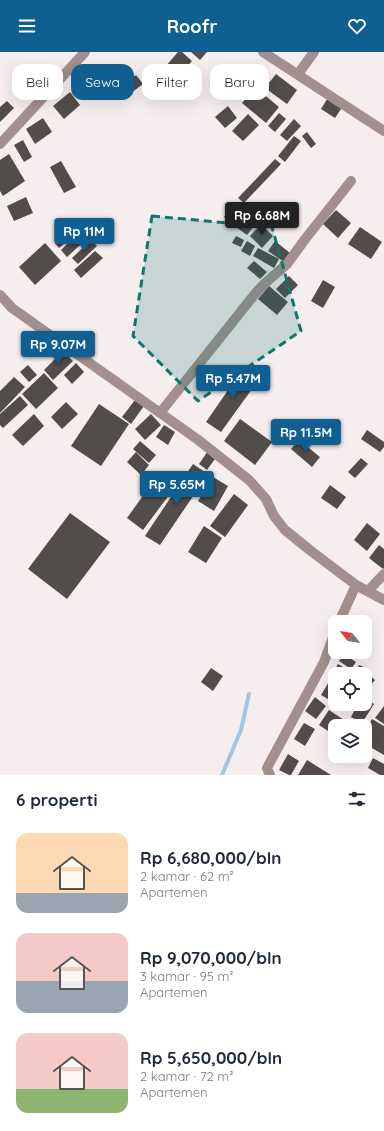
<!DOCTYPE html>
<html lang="id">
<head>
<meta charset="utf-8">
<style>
	:root { --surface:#fff; --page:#f6f6f7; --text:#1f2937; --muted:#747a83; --accent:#105f92 }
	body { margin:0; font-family:Quicksand,sans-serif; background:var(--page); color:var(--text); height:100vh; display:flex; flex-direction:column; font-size:15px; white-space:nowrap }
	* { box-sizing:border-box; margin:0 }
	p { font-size:13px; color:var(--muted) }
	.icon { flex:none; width:22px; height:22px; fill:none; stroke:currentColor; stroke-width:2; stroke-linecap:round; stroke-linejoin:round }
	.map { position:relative; height:723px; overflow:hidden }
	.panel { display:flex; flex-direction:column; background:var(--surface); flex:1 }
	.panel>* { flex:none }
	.hud { position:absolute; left:12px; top:12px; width:360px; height:36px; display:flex; gap:8px }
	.needle { width:26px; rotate:300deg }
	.buttons { position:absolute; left:328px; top:563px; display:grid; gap:8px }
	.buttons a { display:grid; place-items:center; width:44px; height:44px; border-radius:8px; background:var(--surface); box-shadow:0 4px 16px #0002; font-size:20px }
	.price { position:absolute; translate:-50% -34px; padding:0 9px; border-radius:4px; background:var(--accent); color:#fff; font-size:13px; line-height:26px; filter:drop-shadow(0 1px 2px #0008) }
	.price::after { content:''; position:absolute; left:50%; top:24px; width:12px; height:9px; margin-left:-6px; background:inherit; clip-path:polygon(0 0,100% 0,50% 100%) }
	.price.on { background:#222; color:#fff }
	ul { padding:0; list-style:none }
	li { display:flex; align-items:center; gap:12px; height:100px; padding:0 16px }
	li span { display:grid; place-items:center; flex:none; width:112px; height:80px; border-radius:12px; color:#555 }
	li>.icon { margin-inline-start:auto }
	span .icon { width:48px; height:48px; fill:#fffc; stroke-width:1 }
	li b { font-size:17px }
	h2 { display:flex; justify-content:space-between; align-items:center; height:48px; padding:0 16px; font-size:17px }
	.tag { padding:0 14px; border-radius:12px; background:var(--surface); box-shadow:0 4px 16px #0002; font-size:14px; line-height:36px }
	.tag.on { background:var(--accent); color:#fff }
	header { display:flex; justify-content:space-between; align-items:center; height:52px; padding:0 16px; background:var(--accent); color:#fff; font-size:18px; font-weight:800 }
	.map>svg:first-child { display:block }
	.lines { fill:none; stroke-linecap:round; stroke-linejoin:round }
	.stream { stroke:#a5c6e2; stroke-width:4 }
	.building { fill:#524c4b }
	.minor { stroke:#a38f8d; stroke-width:10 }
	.marked { fill:#0f766e; fill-opacity:0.2; stroke:#0f766e; stroke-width:3; stroke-dasharray:8 5; stroke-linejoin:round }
</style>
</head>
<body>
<header><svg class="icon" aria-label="menu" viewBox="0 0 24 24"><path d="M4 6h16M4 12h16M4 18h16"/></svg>Roofr<svg class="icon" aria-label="heart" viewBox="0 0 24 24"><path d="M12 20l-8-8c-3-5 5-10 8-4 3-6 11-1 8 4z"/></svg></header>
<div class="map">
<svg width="384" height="723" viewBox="0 0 384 723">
	<rect width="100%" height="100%" fill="#f6eeee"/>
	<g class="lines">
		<!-- stream -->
		<path class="stream" d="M222,723L241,678L249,642"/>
	</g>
	<!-- building -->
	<path class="building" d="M178,0H182L192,9L178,25L166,14Z
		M191,0H207L200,8Z
		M89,18L100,32L85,45L73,32Z
		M276,22L297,38L287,52L265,36Z
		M136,23L143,32L127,44L120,35Z
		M255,35L279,55L266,71L242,51Z
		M70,40L80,53L64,67L53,54Z
		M329,44L343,54L335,66L321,57Z
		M7,49L14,56L0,70V55Z
		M228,54L237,66L225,76L215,65Z
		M279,61L286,67L275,80L268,74Z
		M248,62L259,73L243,89L232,79Z
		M43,66L52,80L35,92L26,77Z
		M294,67L301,74L287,89L280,83Z
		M307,80L316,92L311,96L302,84Z
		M294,84L301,89L285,110L278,104Z
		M23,88L32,105L24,110L14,93Z
		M9,102L25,129L3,144L0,139V108Z
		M275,107L281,112L244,151L238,146Z
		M61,109L76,135L64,141L50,115Z
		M26,145L33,161L14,169L7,154Z
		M231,157L238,163L231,171L224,165Z
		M336,158L351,171L338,186L323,172Z
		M245,162L257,170L247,183L236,175Z
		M261,172L273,184L262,196L250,184Z
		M76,173L80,178L59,196L55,191Z
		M360,175L382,190L371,207L348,192Z
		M83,177L90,184L67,205L61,198Z
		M236,184L244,188L241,195L232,191Z
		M91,188L97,194L78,212L72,206Z
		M247,189L255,194L250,204L241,199Z
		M275,189L290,201L284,210L268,199Z
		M45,191L61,209L35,233L19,215Z
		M258,196L279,207L274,216L253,204Z
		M95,199L103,206L81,226L74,218Z
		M254,209L267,220L260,227L247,216Z
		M289,224L298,233L285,246L276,237Z
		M323,228L335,235L323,256L311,249Z
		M269,234L288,250L277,263L258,247Z
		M63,299L73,309L53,328L44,318Z
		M76,311L84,320L72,332L64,323Z
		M28,313L37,323L29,330L20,320Z
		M244,315L260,326L221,380L206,370Z
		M44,321L58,336L36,357L22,342Z
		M14,325L25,335L0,361V339Z
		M20,344L28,353L3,376L0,373V362Z
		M135,348L144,354L131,372L122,365Z
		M66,350L78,362L62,377L51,365Z
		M99,352L129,372L101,414L71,394Z
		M34,362L44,374L23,394L12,383Z
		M151,362L161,373L145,388L135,377Z
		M240,367L272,390L255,413L224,389Z
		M164,373L175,380L168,393L156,385Z
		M367,378L384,390V395L380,400L361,387Z
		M299,388L320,405L312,415L291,397Z
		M140,389L156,403L149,411L133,397Z
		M208,399L217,404L207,418L199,412Z
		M136,400L149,413L141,423L127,410Z
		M361,406L368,412L355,426L348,420Z
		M193,412L208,422L160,493L145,484Z
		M213,425L228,434L214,459L198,449Z
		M155,427L172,439L143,478L127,466Z
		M330,433L346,445L337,457L321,446Z
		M234,442L248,453L225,485L210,474Z
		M70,461L110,490L67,547L28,517Z
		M367,471L380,482L367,499L354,488Z
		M204,474L222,486L206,511L188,500Z
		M379,493L384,497V516L383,517L369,506Z
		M344,602L356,610L351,617L339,609Z
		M338,612L353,621L352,622H335V629L330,626Z
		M359,613L369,617L367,622L357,617Z
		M211,616L223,624L213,639L201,630Z
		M370,624L375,628L365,640V630Z
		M330,628L335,631V651L321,643Z
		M315,645L326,654L316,667L305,659Z
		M365,646L374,652L362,671L351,665L358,652H365Z
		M384,654V672L375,666Z
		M329,658L344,668L340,674H335L334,683L319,673Z
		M372,667L384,674V703L365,692V679Z
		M304,671L315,677L305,694L294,687Z
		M288,702L299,709L291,723H289L279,718Z
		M373,706L384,712V723H380L368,716Z
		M307,708L331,723H298Z"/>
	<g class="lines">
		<!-- minor -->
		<path class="minor" d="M263,0L384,79
			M298,22L314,0
			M0,92L85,0
			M0,243L12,256L197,387L249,428L266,447L274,464L285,478L311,499L356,533L384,548
			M160,361L254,243L264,232L287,212L306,186L351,129
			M368,539L384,522
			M339,570L356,533
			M270,723L267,716L324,610L335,580"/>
	</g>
	<!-- marked area -->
	<path class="marked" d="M152,164L272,175L301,279L198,349L133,284Z"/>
</svg>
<div class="buttons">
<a><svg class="needle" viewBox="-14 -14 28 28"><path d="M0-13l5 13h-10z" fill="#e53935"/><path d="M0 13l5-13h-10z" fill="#747a83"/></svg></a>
<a><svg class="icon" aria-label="locate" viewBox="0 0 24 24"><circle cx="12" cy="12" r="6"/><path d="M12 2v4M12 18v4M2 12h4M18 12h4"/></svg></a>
<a><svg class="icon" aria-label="layers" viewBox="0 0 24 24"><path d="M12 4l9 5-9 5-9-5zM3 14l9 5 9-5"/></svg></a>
</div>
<b class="price on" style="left:262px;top:184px">Rp 6.68M</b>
<b class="price" style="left:84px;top:200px">Rp 11M</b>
<b class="price" style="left:58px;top:313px">Rp 9.07M</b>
<b class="price" style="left:233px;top:347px">Rp 5.47M</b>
<b class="price" style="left:306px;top:401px">Rp 11.5M</b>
<b class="price" style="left:177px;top:453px">Rp 5.65M</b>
<div class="hud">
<a class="tag">Beli</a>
<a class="tag on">Sewa</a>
<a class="tag">Filter</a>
<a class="tag">Baru</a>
</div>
</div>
<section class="panel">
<h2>6 properti<svg class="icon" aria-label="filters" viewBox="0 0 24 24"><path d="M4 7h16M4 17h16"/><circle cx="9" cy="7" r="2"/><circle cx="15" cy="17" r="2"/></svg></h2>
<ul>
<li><span style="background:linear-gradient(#ffd9b3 75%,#9aa5b1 0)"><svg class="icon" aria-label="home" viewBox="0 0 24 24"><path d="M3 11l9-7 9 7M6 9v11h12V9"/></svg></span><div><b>Rp 6,680,000/bln</b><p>2 kamar · 62 m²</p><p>Apartemen</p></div></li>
<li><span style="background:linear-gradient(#f6c9c9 60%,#9aa5b1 0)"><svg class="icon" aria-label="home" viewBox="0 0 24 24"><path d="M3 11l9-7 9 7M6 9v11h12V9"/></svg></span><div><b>Rp 9,070,000/bln</b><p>3 kamar · 95 m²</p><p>Apartemen</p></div></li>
<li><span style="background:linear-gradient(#f6c9c9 70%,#8fb573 0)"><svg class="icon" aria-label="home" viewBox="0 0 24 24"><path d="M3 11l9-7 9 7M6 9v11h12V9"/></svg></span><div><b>Rp 5,650,000/bln</b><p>2 kamar · 72 m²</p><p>Apartemen</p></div></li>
</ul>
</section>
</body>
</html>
